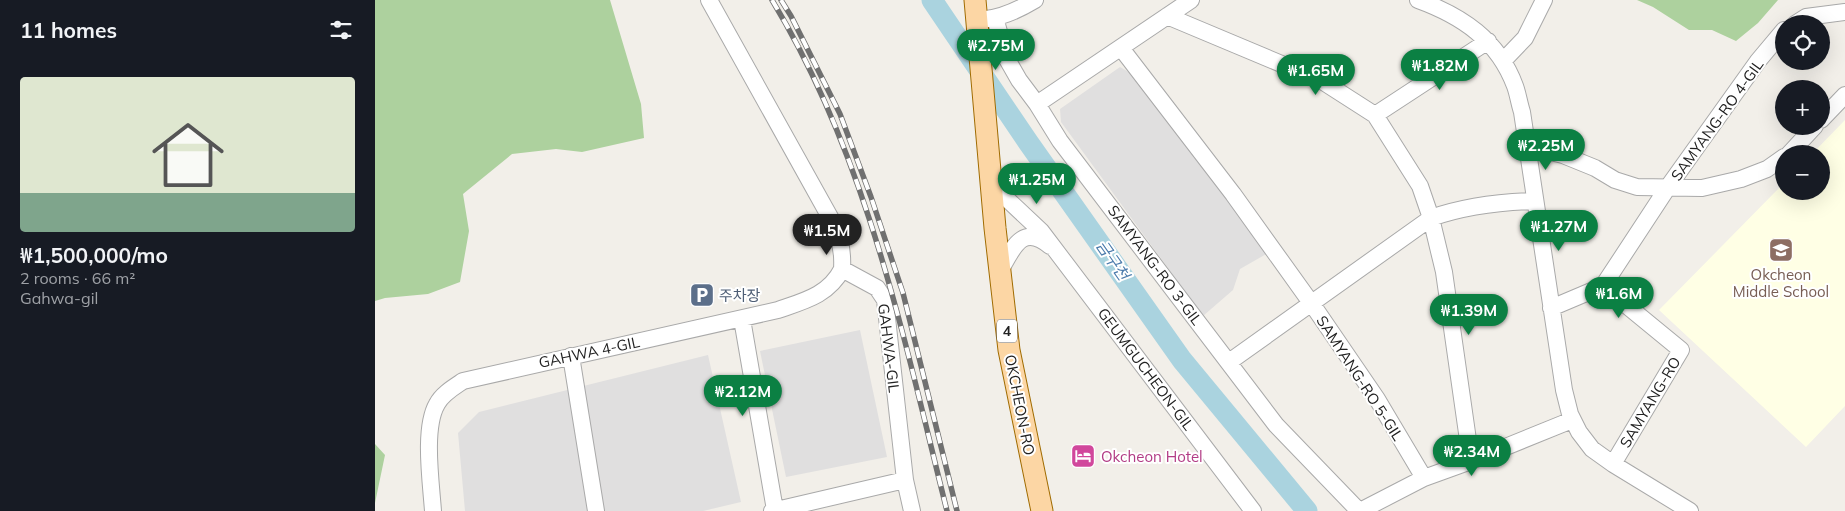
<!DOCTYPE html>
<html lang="en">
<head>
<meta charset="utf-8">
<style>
	:root { --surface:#171b24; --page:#242831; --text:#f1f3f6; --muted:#9ea1a6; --line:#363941; --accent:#0b8043 }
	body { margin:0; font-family:Mulish,"Noto Sans KR",sans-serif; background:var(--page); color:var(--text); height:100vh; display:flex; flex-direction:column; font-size:19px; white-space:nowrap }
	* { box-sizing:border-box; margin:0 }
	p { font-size:16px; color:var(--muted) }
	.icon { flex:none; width:28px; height:28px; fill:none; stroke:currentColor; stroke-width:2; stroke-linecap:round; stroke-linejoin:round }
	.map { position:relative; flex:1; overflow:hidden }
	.sheet { display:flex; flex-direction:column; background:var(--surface); width:375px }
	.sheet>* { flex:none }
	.buttons { position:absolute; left:1400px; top:15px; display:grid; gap:10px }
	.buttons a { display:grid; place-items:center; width:55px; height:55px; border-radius:50%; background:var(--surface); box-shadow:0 5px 20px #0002; font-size:25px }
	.price { position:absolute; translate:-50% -42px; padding:0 11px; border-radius:18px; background:var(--accent); color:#fff; font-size:16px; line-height:32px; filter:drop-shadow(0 1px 2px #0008) }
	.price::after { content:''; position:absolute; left:50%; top:30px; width:15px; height:11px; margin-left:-8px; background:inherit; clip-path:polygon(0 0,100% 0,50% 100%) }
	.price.active { background:#222; color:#fff }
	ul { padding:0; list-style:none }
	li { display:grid; align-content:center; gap:10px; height:265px; padding:0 20px }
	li+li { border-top:1px solid var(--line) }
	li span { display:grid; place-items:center; height:155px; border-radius:5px; color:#555 }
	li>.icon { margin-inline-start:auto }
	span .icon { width:90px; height:90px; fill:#fffc; stroke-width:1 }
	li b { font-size:21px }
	h2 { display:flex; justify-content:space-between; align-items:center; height:60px; padding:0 20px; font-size:21px }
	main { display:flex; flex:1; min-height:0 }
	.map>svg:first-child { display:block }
	.residential { fill:#e0dfdf }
	.education { fill:#ffffe5 }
	.forest { fill:#add19e }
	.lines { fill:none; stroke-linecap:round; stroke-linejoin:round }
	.river { stroke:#aad3df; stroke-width:21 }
	.minor-casing { stroke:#a9a9a9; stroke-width:18 }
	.major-casing { stroke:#a06b00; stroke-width:23 }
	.minor { stroke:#fff; stroke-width:16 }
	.major { stroke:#fcd6a4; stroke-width:21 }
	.rail-casing { stroke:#707070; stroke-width:5.5 }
	.rail { stroke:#fff; stroke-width:4; stroke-dasharray:11; stroke-linecap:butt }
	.labels { text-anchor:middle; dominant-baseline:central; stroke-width:4; stroke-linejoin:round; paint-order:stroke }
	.shield { fill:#fff; stroke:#646464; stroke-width:1 }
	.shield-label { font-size:14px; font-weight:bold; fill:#222 }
	.street-label { font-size:15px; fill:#222; stroke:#fff }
	.education-label { font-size:15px; fill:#785e54; stroke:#fff }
	.service-label { font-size:15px; fill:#4e5e75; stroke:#fff; text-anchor:start }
	.hotel-label { font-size:15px; fill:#b23c85; stroke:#fff; text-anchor:start }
	.water-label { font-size:16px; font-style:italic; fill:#4a7aab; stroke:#fff }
</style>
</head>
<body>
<main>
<section class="sheet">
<h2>11 homes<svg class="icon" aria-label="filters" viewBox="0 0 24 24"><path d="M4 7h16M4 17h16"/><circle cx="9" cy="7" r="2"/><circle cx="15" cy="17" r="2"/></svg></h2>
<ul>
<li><span style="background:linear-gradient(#dfe7d0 75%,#7fa58c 0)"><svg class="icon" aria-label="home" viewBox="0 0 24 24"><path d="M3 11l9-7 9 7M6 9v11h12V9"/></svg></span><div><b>₩1,500,000/mo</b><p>2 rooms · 66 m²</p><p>Gahwa-gil</p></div></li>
</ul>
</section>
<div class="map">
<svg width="1470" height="511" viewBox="0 0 1470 511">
	<rect width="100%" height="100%" fill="#f2efe9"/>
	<!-- residential -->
	<path class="residential" d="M745,67L759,75L893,253L865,269L858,290L828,316L686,122L685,109Z
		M485,330L512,457L411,477L385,351Z
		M333,355L366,502L328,511H90L83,433L104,412Z"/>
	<!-- education -->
	<path class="education" d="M1470,120V406L1431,447L1284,310L1409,183V191H1446V154H1437Z"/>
	<!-- forest -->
	<path class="forest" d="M0,0H235L266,104L269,138L207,152L181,149L137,154L88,194L94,231L85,282L53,294L10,298L0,301Z
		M1262,0H1403L1383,23L1361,41L1337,30H1314L1278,7Z
		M0,444L10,455L0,503Z"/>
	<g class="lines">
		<!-- river -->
		<path class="river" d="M557,0L653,142L807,360L932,511"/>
		<defs>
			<path id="minor" d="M334,0L461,228C466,242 468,254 467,269L502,288L510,300L530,480L537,511
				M1043,0C1087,16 1123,40 1140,86C1143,94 1144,103 1147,112L1189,390L1195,414L1204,432L1217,449L1238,464L1315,511
				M792,16L947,81L1000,115L1045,186L1056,218L1069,272L1096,461
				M620,18L632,59L644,80L662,104L685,141L901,425L984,511
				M611,19C629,17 645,9 660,0
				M1420,24L1431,17L1470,12
				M746,48L858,194L939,307L1002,399L1049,478
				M1128,61L1150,38L1169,0
				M662,104L816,0
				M1000,115L1113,41
				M1446,120L1470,95
				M1152,146L1188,155L1220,168L1240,180L1262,187L1327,188L1366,179L1392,169L1409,157
				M1414,154L1440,126
				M616,184L666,231L878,511
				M625,271C638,248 647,223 675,246
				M1176,308L1228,286
				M367,319L400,510
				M196,356L221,511
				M854,362L1056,218C1090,206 1124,202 1160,201
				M1238,464L1306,350L1228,286L1293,187L1383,61L1409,30
				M58,511C56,482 48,428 62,404C67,394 79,387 88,381L403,310C429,301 454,295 467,269
				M397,511L530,480
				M985,511L1049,478L1096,461L1197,420"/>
			<path id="major" d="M600,0L620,228L634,350L667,511"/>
		</defs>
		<!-- minor casing -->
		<use href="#minor" class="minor-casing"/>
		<!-- major casing -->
		<use href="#major" class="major-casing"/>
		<!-- minor -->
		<use href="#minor" class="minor"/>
		<!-- major -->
		<use href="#major" class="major"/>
		<defs>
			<path id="rail" d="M397,0C492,157 528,335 572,511
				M406,0L416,16L465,114L496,197L528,293L582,511"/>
		</defs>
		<!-- rail casing -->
		<use href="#rail" class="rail-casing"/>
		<!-- rail -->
		<use href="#rail" class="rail"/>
	</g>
	<!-- icons -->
	<defs>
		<symbol id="school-square" viewBox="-11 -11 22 22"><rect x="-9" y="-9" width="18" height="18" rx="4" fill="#8d6e63" stroke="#fff"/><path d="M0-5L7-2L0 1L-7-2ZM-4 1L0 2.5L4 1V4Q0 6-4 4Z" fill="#fff"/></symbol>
		<symbol id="parking-square" viewBox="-11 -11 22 22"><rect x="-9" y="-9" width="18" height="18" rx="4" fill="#5c6f8a" stroke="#fff"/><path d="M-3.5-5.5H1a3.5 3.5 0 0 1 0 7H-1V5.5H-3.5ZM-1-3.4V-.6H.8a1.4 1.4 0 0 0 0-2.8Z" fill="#fff"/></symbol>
		<symbol id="hotel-square" viewBox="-11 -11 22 22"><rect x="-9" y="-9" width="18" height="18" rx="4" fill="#d1479c" stroke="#fff"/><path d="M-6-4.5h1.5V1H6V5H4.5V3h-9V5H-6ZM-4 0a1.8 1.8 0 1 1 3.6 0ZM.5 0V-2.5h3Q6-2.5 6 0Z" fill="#fff"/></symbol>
	</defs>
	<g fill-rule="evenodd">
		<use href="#school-square" x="1392" y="236" width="28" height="28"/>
		<use href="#parking-square" x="313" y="281" width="28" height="28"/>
		<use href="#hotel-square" x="694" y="442" width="28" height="28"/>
	</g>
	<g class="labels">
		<!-- shield labels -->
		<rect class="shield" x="622" y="319.5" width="20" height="23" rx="4"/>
		<g class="shield-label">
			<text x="632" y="331">4</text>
		</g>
		<!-- street labels -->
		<g class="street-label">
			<text transform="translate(1342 120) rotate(-54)">SAMYANG-RO 4-GIL</text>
			<text transform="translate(780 265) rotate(53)">SAMYANG-RO 3-GIL</text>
			<text transform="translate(514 348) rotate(83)">GAHWA-GIL</text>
			<text transform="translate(214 352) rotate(-12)">GAHWA 4-GIL</text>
			<text transform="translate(771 369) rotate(53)">GEUMGUCHEON-GIL</text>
			<text transform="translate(985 378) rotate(57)">SAMYANG-RO 5-GIL</text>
			<text transform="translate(1275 402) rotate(-59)">SAMYANG-RO</text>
			<text transform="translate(645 405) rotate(79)">OKCHEON-RO</text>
		</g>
		<!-- education labels -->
		<g class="education-label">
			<text x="1406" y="274">Okcheon<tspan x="1406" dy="17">Middle School</tspan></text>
		</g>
		<!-- service labels -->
		<g class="service-label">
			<text x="344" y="295">주차장</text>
		</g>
		<!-- hotel labels -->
		<g class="hotel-label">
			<text x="726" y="456">Okcheon Hotel</text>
		</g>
		<!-- water labels -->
		<g class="water-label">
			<text transform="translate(738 260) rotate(55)">금구천</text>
		</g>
	</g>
</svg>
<div class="buttons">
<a><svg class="icon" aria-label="locate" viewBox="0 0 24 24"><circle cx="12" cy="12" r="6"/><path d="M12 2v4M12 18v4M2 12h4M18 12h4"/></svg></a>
<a>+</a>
<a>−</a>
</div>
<b class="price" style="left:621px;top:71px">₩2.75M</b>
<b class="price" style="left:1065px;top:91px">₩1.82M</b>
<b class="price" style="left:941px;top:96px">₩1.65M</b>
<b class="price" style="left:1171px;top:171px">₩2.25M</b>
<b class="price" style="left:662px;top:205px">₩1.25M</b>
<b class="price" style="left:1184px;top:252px">₩1.27M</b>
<b class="price active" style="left:452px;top:256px">₩1.5M</b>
<b class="price" style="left:1244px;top:319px">₩1.6M</b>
<b class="price" style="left:1094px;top:336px">₩1.39M</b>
<b class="price" style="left:368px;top:417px">₩2.12M</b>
<b class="price" style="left:1097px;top:477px">₩2.34M</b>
</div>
</main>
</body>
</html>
